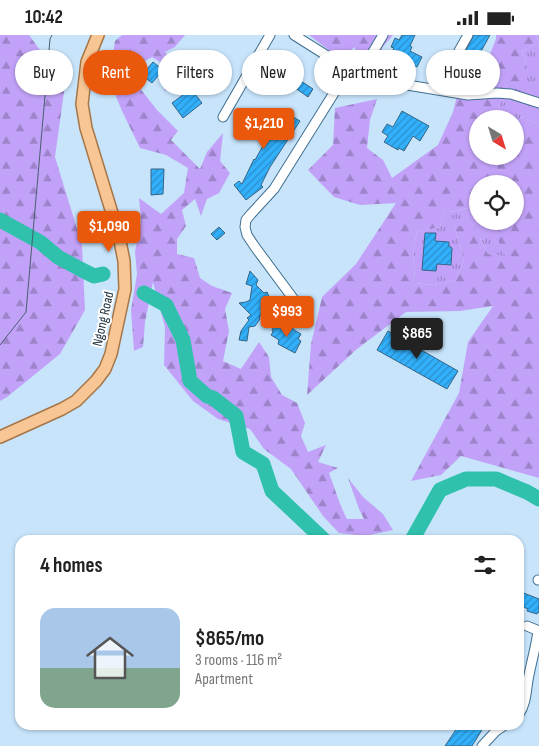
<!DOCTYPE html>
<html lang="en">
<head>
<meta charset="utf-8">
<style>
	:root { --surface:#fff; --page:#f2f2f2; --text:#222; --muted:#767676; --accent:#ea580c }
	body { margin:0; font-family:"Sofia Sans Condensed",sans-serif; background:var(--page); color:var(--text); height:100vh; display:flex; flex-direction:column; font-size:19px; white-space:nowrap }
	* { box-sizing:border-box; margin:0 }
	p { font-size:16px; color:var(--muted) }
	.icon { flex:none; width:28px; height:28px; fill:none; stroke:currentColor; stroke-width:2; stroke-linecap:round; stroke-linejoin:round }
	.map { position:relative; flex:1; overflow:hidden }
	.panel { position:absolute; left:15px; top:500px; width:509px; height:195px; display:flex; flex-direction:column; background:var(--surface); border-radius:15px; box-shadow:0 1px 4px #0004 }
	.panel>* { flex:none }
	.guide { position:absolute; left:15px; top:15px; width:510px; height:45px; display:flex; gap:10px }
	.needle { width:32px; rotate:142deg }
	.tools { position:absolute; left:469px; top:75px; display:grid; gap:10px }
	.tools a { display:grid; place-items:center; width:55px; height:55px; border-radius:50%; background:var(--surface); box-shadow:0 1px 4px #0004; font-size:25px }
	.price { position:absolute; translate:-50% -42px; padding:0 11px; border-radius:5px; background:var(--accent); color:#fff; font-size:16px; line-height:32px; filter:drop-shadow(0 1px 2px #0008) }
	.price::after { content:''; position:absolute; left:50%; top:30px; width:15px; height:11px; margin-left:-8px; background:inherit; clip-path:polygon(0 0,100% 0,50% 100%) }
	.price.on { background:#222; color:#fff }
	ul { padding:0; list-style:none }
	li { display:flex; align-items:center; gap:15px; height:125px; padding:0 25px }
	li span { display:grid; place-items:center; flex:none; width:140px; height:100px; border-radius:15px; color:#555 }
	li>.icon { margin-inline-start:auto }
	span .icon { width:60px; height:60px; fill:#fffc; stroke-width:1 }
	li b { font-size:21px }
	h2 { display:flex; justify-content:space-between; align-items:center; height:60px; padding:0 25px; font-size:21px }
	.chip { padding:0 18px; border-radius:22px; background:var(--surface); box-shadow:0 1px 4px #0004; font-size:18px; line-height:45px }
	.chip.on { background:var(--accent); color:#fff }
	.status { display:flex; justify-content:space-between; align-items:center; height:35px; padding:0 25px; background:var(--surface); direction:ltr }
	.status svg { height:14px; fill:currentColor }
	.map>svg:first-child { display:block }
	.grass { fill:url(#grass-tufts) }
	.forest { fill:url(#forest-firs); fill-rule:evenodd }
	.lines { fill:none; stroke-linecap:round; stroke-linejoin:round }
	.river { stroke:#30c1ad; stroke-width:15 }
	.building { fill:url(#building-hatch); stroke:#366485 }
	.minor-casing { stroke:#406f90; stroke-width:11 }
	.major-casing { stroke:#a67647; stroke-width:14 }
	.minor { stroke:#fff; stroke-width:9 }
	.major { stroke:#f8c595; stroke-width:11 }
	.tram { stroke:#485e6e; stroke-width:1 }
	.labels { text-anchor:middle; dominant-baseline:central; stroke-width:4; stroke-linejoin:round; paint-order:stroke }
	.street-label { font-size:14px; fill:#172b39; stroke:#fff }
</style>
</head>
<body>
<div class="status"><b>10:42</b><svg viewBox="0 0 49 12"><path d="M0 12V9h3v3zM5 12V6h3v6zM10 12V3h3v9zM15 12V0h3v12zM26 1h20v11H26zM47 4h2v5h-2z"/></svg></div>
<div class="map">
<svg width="539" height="711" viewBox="0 0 539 711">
	<defs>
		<pattern id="grass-tufts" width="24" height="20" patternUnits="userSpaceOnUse" patternTransform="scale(1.25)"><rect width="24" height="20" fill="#c2a2f8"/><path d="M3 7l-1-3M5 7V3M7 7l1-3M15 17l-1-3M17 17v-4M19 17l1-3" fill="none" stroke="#9d84ca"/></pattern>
		<pattern id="forest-firs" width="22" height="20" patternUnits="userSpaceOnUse" patternTransform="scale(1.25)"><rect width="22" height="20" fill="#c2a2f8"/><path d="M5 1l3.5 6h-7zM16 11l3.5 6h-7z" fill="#9d84ca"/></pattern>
		<pattern id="building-hatch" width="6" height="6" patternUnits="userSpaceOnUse" patternTransform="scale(1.25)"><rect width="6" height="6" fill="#32b0fb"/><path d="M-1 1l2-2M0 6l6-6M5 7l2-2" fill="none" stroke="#298fcc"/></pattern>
	</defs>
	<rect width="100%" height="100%" fill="#c7e4fb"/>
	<!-- grass -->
	<path class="grass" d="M536,0H539V89L522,82L515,88V84H500L497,77L507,49L527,30L522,16L539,8Z
		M468,173L477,176L478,186H496L502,196L506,222L488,219L480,203L455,193L464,225L456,245L434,250L415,248L413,215L417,197L440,192L444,178Z"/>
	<!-- forest -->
	<path class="forest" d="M0,0H29L65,50L55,122L82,210L85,275L60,319L7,362L0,366Z
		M122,0H185L175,12L165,17L177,32L190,45L164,56L165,30L152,22L140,29L135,47L157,75L178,96L171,105L200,134L207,117L223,98L220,126L230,138L219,158L207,164L201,181L195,164L182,175L186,191L177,204V219L194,223L200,243L212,251L232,258L225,274L229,296L223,326L241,334L259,307L269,322L271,342L282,360L297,368L305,388L301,401L308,417L326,410L318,427L338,433L329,438C335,453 339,469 347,484H364L359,474L348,443L363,462L383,479L393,495L365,501L339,498L323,481L291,434L264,414L250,394L218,384L193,366L164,330L165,292L153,247L145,287L143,312L134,316L131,275L137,239L135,217L141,186L139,163L161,179L184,158L188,133L166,120L140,113L122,76L109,45L115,6Z
		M309,0H393L382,13L383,24L389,37L372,36L356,28L355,12L342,22L330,16Z
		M496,0H536L539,8L522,16L527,30L523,50L507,49L497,77L500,84H478V121H515V88L522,82L539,89V443L461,421L441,440L411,446L459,358L468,307L493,271L460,276L406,277L357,314L307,360L311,309L322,262L356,229L396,168L360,170L334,162L308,135L333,110L335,73L377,64L370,85L367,113L383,125L392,143L438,110L453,77L461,45L486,29L496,4ZM478,149H515V186H496L502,196L498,205L505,221L488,219L471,186L455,193L464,225L456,245L434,250L415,248L413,215L417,197L440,192L444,178L468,173L477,176Z"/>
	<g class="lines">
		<!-- river -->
		<path class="river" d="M0,185L40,207L58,222L80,234L94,241L103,239
			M144,258L166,270L183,305L190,346L207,361L213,363L236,381L243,417L263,429L272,456L324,505
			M412,505L440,455L466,444H496L527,457L539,464"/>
	</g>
	<!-- building -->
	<path class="building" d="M402,0H415L410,11L412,12L410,16L422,22L417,32L391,18L394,13L391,12L395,3L399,5Z
		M474,0H490L479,20L476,18L465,36L457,32Z
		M205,16L229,31L225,38L218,34L213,41L210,38L205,47L190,38L194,33L190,30L197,18L202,21Z
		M275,24L290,36L289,38L313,54L308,62L284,45L278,52L263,41Z
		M153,27L163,35L152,48L142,40Z
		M191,54L202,68L183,83L172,68Z
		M252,73L262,81L256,88L269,101L285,77L300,86L270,132L261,150L263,152L246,165L234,150L239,146L242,149L254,124L255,125L264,109L250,96L247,100L240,94L244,90L241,88Z
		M402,76L429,91L420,106L413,101L404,116L399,113L398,115L384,107L388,101L382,97L387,89L393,92Z
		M151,134H164L163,159L151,160Z
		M219,192L225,198L217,205L211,199Z
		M425,198H436L435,206L449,207V211L452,213L451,230L437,229L436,236L422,235Z
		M250,236L258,245L256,250L264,258L267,257L275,276L279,269L285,273L279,282L269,276L259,282L260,284L255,291L249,292L247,306L239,305L241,296L249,285L247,283L251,280L239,268L246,267L250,265L252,251L246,249Z
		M275,290L285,296L291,291L294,295L301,299L298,304L301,306L295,318L278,309L279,305L271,300L273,297L272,295Z
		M388,296L458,336L447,354L377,315Z
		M521,557L539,564V578L538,577L537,579L527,576L528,574L519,570V564Z
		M459,690H485L472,711H445Z"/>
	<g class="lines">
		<defs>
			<path id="minor" d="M294,0L340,29L349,34L377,45L468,60L497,58L511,59L539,68
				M360,39L383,0
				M437,55L468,0
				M223,82L270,0
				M298,270L255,212L247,200L245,192L246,185L251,179L274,154L349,34
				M538,545H539
				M527,591L539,596
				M519,679C527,668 526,653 529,640C532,625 536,611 538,596
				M482,711L496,696L505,690"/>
			<path id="major" d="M0,402L62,374L76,366L96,346L105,334L111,319L125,254L124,226L119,201L86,93L82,69L87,27L98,0"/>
		</defs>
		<!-- minor casing -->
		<use href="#minor" class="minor-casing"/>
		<!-- major casing -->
		<use href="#major" class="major-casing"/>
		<!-- minor -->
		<use href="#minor" class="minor"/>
		<!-- major -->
		<use href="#major" class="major"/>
		<!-- tram -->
		<path class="tram" d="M0,310L26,277L50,4L52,0"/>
	</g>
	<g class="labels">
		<!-- street labels -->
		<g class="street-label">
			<text transform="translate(103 284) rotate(-77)">Ngong Road</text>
		</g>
	</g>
</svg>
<div class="tools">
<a><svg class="needle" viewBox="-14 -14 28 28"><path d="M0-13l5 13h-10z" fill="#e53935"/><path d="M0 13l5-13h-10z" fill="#767676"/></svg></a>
<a><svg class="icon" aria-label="locate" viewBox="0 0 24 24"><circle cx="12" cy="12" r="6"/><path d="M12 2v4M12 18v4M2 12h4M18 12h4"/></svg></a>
</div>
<b class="price" style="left:264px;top:115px">$1,210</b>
<b class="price" style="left:109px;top:218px">$1,090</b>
<b class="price" style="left:287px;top:303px">$993</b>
<b class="price on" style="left:417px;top:325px">$865</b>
<div class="guide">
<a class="chip">Buy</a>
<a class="chip on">Rent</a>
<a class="chip">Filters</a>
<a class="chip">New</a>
<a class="chip">Apartment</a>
<a class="chip">House</a>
</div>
<section class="panel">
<h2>4 homes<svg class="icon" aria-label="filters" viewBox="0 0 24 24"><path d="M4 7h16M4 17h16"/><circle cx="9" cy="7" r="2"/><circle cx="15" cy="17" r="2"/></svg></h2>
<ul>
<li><span style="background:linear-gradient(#a9c7e8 60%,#7fa58c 0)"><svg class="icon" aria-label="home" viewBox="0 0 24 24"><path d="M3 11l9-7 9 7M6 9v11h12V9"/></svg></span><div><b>$865/mo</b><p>3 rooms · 116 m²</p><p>Apartment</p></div></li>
</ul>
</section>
</div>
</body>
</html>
